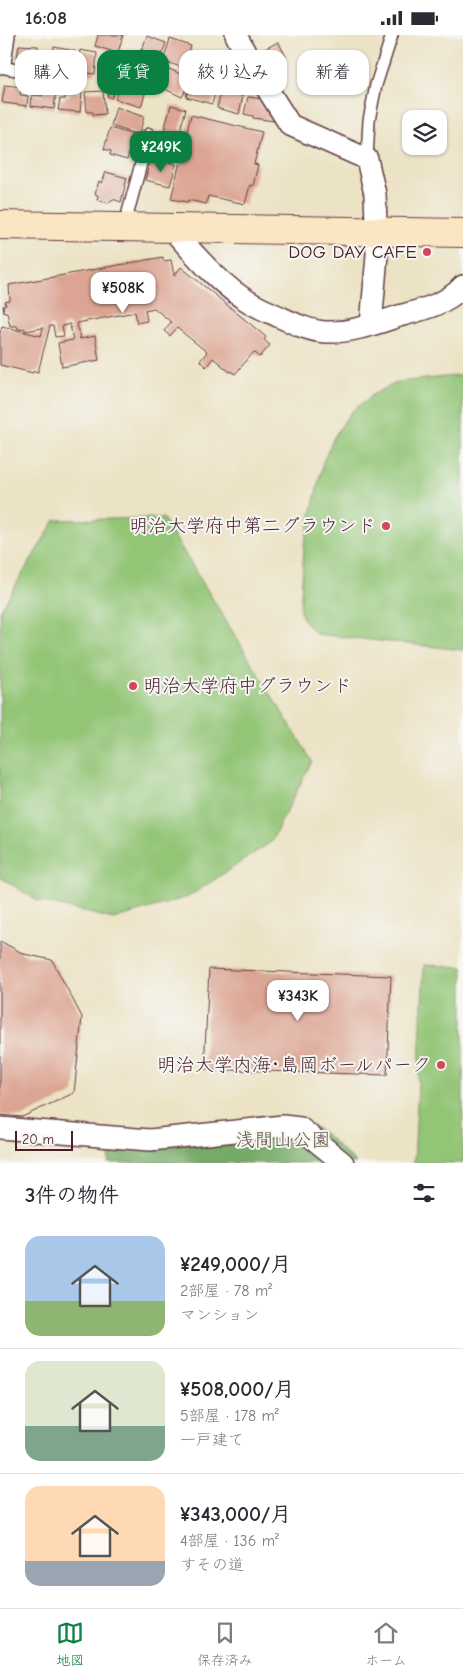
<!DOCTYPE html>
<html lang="ja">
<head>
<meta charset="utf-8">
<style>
	:root { --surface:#fff; --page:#f2f2f3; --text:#2b2b33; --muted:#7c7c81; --line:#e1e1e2; --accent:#0b8043 }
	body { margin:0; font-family:"Comic Neue","Klee One",sans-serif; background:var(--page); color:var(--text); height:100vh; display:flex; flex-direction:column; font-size:19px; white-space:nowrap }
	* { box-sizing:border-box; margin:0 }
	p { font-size:16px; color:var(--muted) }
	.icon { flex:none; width:28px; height:28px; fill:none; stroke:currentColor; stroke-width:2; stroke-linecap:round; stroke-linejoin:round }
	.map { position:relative; height:1128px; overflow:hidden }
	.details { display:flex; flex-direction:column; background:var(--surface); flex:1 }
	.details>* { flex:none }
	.banner { position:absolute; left:15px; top:15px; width:434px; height:45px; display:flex; gap:10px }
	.buttons { position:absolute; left:402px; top:75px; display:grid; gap:10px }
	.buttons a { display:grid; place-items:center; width:45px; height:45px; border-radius:10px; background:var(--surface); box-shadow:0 1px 4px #0004; font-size:25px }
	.scale { position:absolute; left:15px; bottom:12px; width:58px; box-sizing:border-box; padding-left:5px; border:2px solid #4a1f2b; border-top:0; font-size:14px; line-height:18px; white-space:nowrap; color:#4a1f2b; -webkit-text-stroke:4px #f6f6f2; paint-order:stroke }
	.price { position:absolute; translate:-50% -42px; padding:0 11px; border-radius:10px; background:#fff; color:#222; font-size:16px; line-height:32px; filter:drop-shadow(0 1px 2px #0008) }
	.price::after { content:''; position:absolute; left:50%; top:30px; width:15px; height:11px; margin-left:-8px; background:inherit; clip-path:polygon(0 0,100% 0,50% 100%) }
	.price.on { background:var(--accent); color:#fff }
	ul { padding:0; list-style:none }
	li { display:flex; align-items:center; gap:15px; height:125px; padding:0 25px }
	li+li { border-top:1px solid var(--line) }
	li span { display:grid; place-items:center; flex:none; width:140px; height:100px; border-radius:15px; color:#555 }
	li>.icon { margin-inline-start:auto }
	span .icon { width:60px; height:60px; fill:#fffc; stroke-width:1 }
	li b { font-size:21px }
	h2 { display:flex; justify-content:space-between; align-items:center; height:60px; padding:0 25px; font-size:21px }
	.chip { padding:0 18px; border-radius:15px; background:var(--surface); box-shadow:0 1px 4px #0004; font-size:18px; line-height:45px }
	.chip.on { background:var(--accent); color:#fff }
	.status { display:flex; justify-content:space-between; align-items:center; height:35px; padding:0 25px; background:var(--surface); direction:ltr }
	.status svg { height:14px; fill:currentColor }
	.dock { display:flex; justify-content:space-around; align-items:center; height:70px; border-top:1px solid var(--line); background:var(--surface); font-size:14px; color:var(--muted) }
	.dock a { display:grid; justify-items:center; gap:2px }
	.dock .on { color:var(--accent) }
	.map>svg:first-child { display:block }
	.green { fill:#93c576; stroke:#6e7250 }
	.forest { fill:#76aa67; stroke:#606449 }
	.building { fill:#dca593 }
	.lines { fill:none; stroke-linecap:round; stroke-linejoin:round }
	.lane-casing { stroke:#623c42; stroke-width:14 }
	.street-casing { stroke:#623c42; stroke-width:24 }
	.secondary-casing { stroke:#623c42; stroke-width:30 }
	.lane { stroke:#fff; stroke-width:11 }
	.street { stroke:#fff; stroke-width:21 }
	.secondary { stroke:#fbe6c3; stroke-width:28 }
	.poi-dot { fill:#d1495b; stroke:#f6f6f2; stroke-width:2 }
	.labels { text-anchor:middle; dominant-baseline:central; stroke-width:4; stroke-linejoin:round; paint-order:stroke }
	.poi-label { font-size:19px; fill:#4a1f2b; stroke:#f6f6f2; text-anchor:end }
	.park-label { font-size:19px; fill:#605142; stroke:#f6f6f2 }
</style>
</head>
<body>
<div class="status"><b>16:08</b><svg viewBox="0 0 49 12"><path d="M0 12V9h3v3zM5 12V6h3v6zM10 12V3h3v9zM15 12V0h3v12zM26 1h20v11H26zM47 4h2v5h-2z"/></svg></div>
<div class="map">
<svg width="463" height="1128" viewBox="0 0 463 1128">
	<rect width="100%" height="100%" fill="#f6f6f2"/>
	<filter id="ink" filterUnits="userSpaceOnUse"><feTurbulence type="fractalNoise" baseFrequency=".02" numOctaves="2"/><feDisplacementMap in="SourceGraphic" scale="10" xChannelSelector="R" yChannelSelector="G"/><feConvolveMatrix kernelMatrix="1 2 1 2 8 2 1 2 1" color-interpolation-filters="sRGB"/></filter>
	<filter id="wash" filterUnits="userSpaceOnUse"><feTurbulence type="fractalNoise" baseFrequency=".0096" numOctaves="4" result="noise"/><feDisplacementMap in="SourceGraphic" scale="20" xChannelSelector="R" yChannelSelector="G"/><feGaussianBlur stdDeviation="1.12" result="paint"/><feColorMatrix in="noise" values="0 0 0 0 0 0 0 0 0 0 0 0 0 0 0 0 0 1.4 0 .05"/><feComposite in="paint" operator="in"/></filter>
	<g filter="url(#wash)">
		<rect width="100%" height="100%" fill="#ece2c4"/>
		<!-- green -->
		<path class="green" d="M463,340V615L316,599L305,587L300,577L304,510L323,427L334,402L350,378L372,360L398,347Z
			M163,483L312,726L271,807L188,862L113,884L36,865L0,842V576L55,485Z
			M424,930L463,932V1128H414Z"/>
		<!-- forest -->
		<path class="forest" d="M310,1089L323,1097L356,1128H108L110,1115L113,1113L141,1115Z"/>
		<g id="blocks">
			<!-- building -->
			<path class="building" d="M98,0H123L118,18L95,11Z
				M147,1L166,8L157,33L137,27L141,13L142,14Z
				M170,4L191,11L184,33L163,26Z
				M276,8H279L286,22L263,35L256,19Z
				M19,10L38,11V15L44,16L43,28H41L40,31L20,28L21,23L17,22Z
				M54,12L75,16L72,35L56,33L57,28L52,27Z
				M80,15L97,18L95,39L77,37Z
				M211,15L228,21L221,43L204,37Z
				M106,23L118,27L115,38L119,40L112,63L107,61L108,57L102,37Z
				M228,27L248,34L241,54L221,47Z
				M160,30L183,40L182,42L190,46L182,62L152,48Z
				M194,38L201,40V43L218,48L212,69L186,62Z
				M128,43L148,49L141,72L115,64L121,44L128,46Z
				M5,50L21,52L20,60L28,61L27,71L4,68L2,67Z
				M222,53L235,56L234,59L243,61L239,79L217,73Z
				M43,54L56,56L54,74L31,71L32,60L42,61Z
				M71,56L82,58L80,77L58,75L60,64H65V61H70Z
				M103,56L105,79L93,80V77H87L85,57Z
				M248,62L263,64L262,66L269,68L275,79L274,86L253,83V81L244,79Z
				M171,70L186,74L179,99L164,96Z
				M116,72L144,82L139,100L111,91Z
				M191,80L262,97L254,129L258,130L253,151L250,150L245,169L208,161L206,169L188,165V167L171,164Z
				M110,93L134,100L127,125L110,120L111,116L104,114Z
				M161,125L176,129L170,151L145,145L150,127L160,129Z
				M106,137L127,143L121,167L113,164L108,168L97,165L98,160L95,159L99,146L102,148Z
				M163,222V226L171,225L174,241L181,232L266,302L264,305L270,310L260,322L254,317L235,339L231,336L230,337L213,323L206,332L200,326L207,317L177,293L170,301L164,296L171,287L154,273L145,275L147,286L137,288L135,277L77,288L80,304L95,301L99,325L62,332L58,308L73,305L70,289L62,291L64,301L55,302L53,291H50L38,337L34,336L33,338L0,330V298L2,291L41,301L43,293L25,296V293L18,294L17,291H10L7,277H4L3,271L6,270L5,267L10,266L9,250Z
				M0,906L24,919L52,925L82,982L74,1058L22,1082L0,1080Z
				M209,934L391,941L387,1040L204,1034Z"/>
		</g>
	</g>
	<g filter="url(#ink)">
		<use href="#blocks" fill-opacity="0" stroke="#623c42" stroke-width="1"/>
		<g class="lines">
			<defs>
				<path id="lane" d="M0,32L80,46
					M367,124L369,85L376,50L392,0
					M124,192L149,99"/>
				<path id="street" d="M236,0L249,25L290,90L367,124L375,159L377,220L371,290
					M0,28L4,0
					M171,193C193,218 222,252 251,268C261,274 272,278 282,283C295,289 310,296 325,297C350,298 375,289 399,281C422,275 447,269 463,251
					M0,1093L150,1105L283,1091L300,1093L343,1128"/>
				<path id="secondary" d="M0,190L463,198"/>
			</defs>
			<!-- lane casing -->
			<use href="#lane" class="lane-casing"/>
			<!-- street casing -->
			<use href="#street" class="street-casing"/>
			<!-- secondary casing -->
			<use href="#secondary" class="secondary-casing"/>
			<!-- lane -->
			<use href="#lane" class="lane"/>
			<!-- street -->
			<use href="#street" class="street"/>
			<!-- secondary -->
			<use href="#secondary" class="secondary"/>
		</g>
	</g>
	<!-- markers -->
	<g class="poi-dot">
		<circle cx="427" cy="217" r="5"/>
		<circle cx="386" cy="491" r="5"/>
		<circle cx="133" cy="651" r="5"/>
		<circle cx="441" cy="1030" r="5"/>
	</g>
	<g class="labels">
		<!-- poi labels -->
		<g class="poi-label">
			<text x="417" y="217">DOG DAY CAFE</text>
			<text x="376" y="491">明治大学府中第二グラウンド</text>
			<text x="143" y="651" text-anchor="start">明治大学府中グラウンド</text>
			<text x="431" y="1030">明治大学内海･島岡ボールパーク</text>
		</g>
		<!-- park labels -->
		<g class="park-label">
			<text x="283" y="1105">浅間山公園</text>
		</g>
	</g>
</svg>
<div class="buttons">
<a><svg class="icon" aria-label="layers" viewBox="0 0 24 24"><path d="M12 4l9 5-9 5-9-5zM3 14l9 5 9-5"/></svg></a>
</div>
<div class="scale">20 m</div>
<b class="price on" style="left:161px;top:138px">¥249K</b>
<b class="price" style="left:123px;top:279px">¥508K</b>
<b class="price" style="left:298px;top:987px">¥343K</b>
<div class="banner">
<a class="chip">購入</a>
<a class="chip on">賃貸</a>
<a class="chip">絞り込み</a>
<a class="chip">新着</a>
</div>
</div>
<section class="details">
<h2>3件の物件<svg class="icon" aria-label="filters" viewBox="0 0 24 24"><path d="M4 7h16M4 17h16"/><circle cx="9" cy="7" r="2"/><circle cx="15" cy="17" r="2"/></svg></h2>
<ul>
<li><span style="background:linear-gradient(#a9c7e8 65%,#8fb573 0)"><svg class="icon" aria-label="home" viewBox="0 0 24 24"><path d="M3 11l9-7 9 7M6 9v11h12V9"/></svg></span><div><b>¥249,000/月</b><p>2部屋 · 78 m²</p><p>マンション</p></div></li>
<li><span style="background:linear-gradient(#dfe7d0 65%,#7fa58c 0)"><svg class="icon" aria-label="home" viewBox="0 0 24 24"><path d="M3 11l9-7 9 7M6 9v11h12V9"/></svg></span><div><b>¥508,000/月</b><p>5部屋 · 178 m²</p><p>一戸建て</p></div></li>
<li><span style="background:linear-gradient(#ffd9b3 75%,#9aa5b1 0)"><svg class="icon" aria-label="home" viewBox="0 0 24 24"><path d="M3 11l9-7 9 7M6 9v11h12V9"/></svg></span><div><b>¥343,000/月</b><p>4部屋 · 136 m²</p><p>すその道</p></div></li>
</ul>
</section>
<nav class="dock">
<a class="on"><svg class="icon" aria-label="map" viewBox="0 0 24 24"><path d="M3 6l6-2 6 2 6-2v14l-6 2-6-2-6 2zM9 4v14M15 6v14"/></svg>地図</a>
<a><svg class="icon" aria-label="saved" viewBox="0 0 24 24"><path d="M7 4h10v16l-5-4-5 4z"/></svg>保存済み</a>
<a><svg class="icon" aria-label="home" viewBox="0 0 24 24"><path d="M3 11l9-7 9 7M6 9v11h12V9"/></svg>ホーム</a>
</nav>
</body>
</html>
